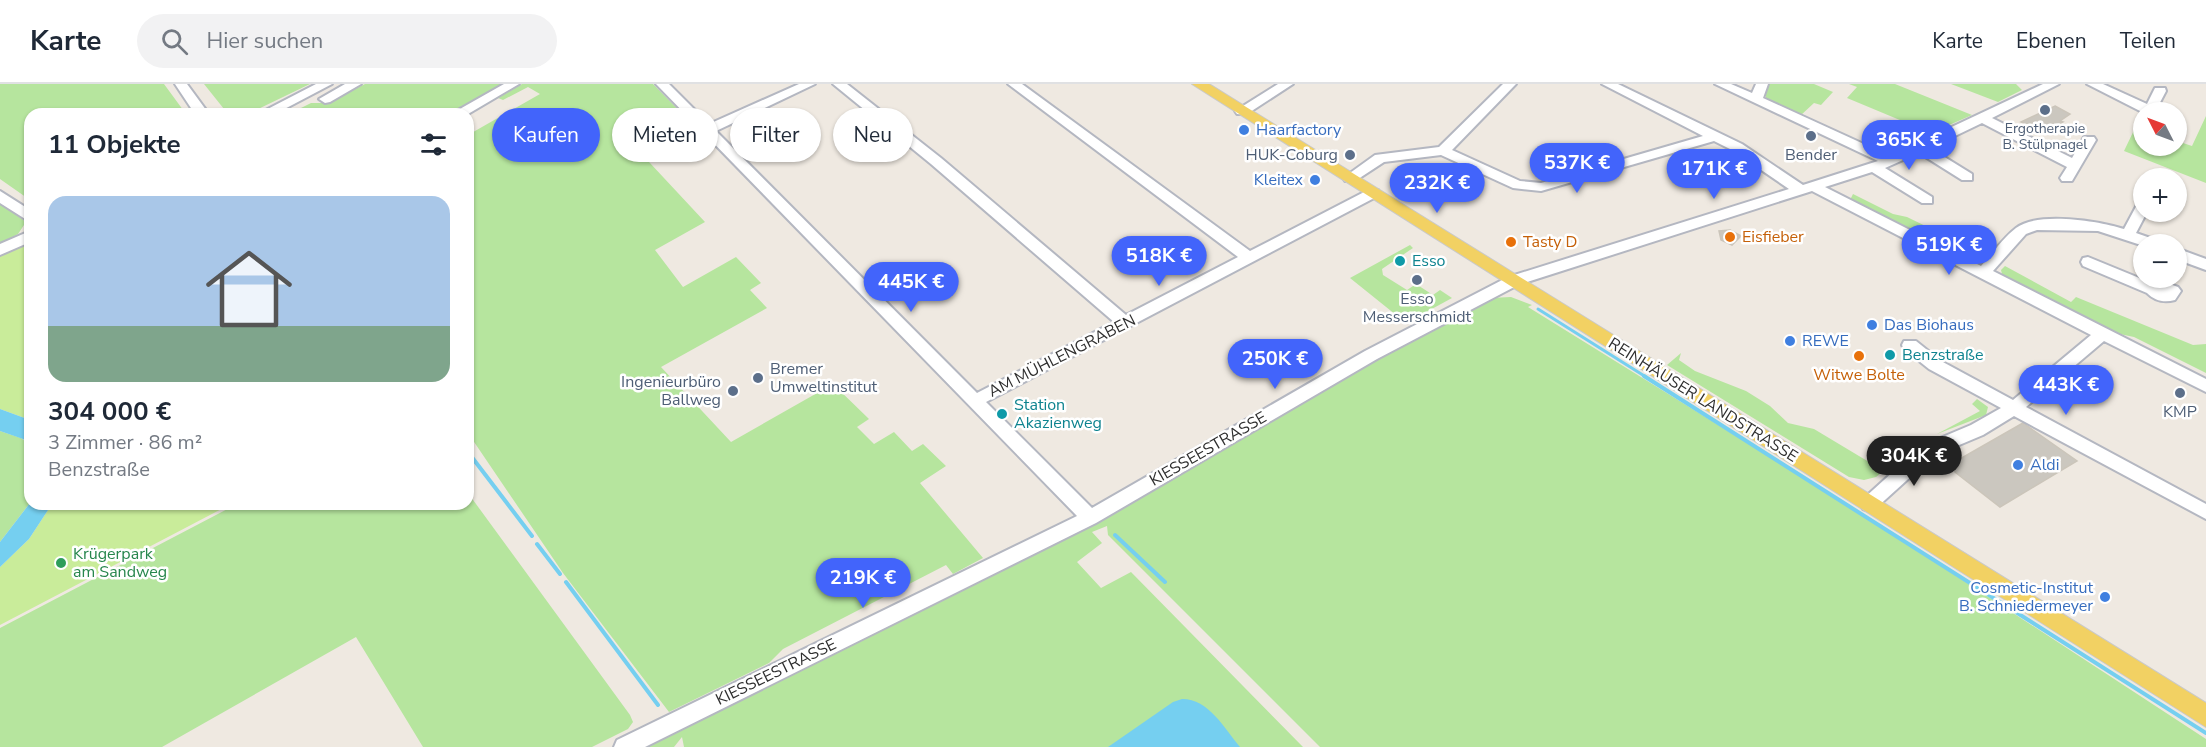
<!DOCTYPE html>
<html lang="de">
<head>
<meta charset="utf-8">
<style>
	:root { --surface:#fff; --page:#f2f2f3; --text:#1f2937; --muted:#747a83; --line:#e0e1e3; --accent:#4264fb }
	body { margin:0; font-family:"Nunito Sans",sans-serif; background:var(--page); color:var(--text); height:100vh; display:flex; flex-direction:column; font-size:22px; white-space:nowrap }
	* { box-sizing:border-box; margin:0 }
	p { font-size:20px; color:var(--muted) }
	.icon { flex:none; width:33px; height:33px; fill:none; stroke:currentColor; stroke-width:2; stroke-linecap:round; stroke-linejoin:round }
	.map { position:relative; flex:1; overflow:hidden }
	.sheet { position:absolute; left:24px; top:24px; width:450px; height:402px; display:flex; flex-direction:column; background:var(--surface); border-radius:18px; box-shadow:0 2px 4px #0004 }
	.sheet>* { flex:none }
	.top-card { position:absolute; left:492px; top:24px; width:570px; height:54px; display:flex; gap:12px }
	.needle { width:39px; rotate:312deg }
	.buttons { position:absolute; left:2133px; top:18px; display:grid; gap:12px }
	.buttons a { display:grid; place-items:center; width:54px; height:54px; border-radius:50%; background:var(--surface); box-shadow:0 2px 4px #0004; font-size:30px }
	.price { position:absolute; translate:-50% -51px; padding:0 14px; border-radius:21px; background:var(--accent); color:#fff; font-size:20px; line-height:39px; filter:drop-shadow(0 2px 3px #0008) }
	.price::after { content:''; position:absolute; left:50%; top:36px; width:18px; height:14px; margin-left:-9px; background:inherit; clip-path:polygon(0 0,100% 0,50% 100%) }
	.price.selected { background:#222; color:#fff }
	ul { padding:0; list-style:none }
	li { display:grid; align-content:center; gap:12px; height:318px; padding:0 24px }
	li+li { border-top:2px solid var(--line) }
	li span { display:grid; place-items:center; height:186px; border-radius:18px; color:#555 }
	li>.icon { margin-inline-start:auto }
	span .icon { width:108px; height:108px; fill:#fffc; stroke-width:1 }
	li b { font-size:26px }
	h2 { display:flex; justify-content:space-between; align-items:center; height:72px; padding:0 24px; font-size:26px }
	.pill { padding:0 21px; border-radius:27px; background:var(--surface); box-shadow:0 2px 4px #0004; font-size:21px; line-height:54px }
	.pill.selected { background:var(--accent); color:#fff }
	header { display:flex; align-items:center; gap:36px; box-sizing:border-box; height:84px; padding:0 30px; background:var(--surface); border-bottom:2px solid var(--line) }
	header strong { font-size:28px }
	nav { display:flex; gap:33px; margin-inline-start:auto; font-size:21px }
	.search { width:420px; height:54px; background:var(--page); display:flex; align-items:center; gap:15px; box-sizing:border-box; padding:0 21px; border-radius:33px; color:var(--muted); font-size:22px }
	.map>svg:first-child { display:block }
	.green { fill:#b6e59e }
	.pitch { fill:#c9ec9a }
	.water { fill:#75cff0 }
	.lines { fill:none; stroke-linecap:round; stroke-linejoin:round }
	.stream-far1 { stroke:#75cff0; stroke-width:3 }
	.stream { stroke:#75cff0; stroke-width:4 }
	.building { fill:#cbc7bf; stroke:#cbc5ba; stroke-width:1.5 }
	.minor-casing { stroke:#b4b7c1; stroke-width:4 }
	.major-casing { stroke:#c9c9c9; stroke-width:2 }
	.minor { fill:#fff; fill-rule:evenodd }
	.major { fill:#f2d163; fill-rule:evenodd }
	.service-dot { fill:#5c6f8a; stroke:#fff; stroke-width:2 }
	.shop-dot { fill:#3f7fe0; stroke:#fff; stroke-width:2 }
	.food-dot { fill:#e8710a; stroke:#fff; stroke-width:2 }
	.culture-dot { fill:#0f9aa8; stroke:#fff; stroke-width:2 }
	.leisure-dot { fill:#2e9e5b; stroke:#fff; stroke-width:2 }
	.labels { text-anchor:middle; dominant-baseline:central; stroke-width:5; stroke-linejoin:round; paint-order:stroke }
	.far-service-label { font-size:14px; fill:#4e5e75; stroke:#fff }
	.shop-label { font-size:16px; fill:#366cbe; stroke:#fff; text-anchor:start }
	.service-label { font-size:16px; fill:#4e5e75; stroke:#fff }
	.food-label { font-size:16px; fill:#c56008; stroke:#fff; text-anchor:start }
	.culture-label { font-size:16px; fill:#0d838f; stroke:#fff; text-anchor:start }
	.street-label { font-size:16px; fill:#2e2e2e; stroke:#fff }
	.leisure-label { font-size:16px; fill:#27864d; stroke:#fff; text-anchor:start }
</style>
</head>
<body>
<header>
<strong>Karte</strong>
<div class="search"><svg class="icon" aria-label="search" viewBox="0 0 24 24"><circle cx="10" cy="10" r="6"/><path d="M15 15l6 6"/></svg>Hier suchen</div>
<nav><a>Karte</a><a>Ebenen</a><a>Teilen</a></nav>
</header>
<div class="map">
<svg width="2206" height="663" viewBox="0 0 2206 663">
	<rect width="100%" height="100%" fill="#efe9e1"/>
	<!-- green -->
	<path class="green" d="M0,0H164L186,30H30V116L0,95Z
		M204,0H310L248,30H228Z
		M365,0H503L448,30H289L311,19H327Z
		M522,0H653L699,47L667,62L656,55L636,64L705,138L655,166L683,203L736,173L761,199L750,206L767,224L661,283L731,358L833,300L869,335L857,343L874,360L894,348L912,367L923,360L946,382L920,399L983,474L953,490L946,481L783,565L769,579L669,628L563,489L468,349V51L540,10L528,3L503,16L498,14Z
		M1769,0H1814L1833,8L1821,21L1814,19L1800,32L1767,17L1765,10Z
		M1849,0H1895L1972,31L1931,49L1847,14L1857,3Z
		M1951,0H2016L2022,6L1998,18Z
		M2206,32V99L2124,67L2136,42L2143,45L2144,62H2176L2177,57L2192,62Z
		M1853,110L1893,130L1907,133L1983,170L1972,175L1945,161L1942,164L1850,116Z
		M0,119L26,138L18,150L0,160Z
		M1410,161L1413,164L1382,185L1383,191L1407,206L1416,200L1433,211L1440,206L1452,214L1406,239L1350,194Z
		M2005,182L2071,218L2076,213L2193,261L2206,260V289L2134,253L2110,248L2003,194L2001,186Z
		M1511,213L1532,221L1528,223L1860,429L2206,655V663H1320L1108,451L1107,442L1092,448L1102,459L1077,478L1101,504L1131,488L1303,663H684L682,653L674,663H632L1084,443L1377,272L1490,214Z
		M1681,269L1679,276L1695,287L1746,307L1770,322L1788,339L1814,345L1869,378L1874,373L1883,379L1905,363L1923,355L1876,393L1864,396L1849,393L1667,281Z
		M1977,315L1988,323L1986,331L1937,350L1980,327L1972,320Z
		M0,347L21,354L30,361V419L0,458Z
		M468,409L630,631L633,638L628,645L592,663H423L356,553L162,663H0V544L237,420H468Z"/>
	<!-- pitch -->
	<path class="pitch" d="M30,157V336L0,325V172Z
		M52,420H231L0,541V483L29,455Z"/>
	<!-- water -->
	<path class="water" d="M0,325L30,336V361L23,355L0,347Z
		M30,419L52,420L29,455L0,483V458Z
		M1182,615C1209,615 1224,644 1240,663H1108L1173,618Z"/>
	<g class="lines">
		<!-- stream-far1 -->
		<path class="stream-far1" d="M1538,225L1646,293"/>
		<!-- stream -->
		<path class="stream" d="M1644,292L2206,649
			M471,372L532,452
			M1115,451L1165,498
			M537,460L560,490
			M566,498L658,621"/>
	</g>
	<!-- building -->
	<path class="building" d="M2055,22L2070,30L2060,37L2063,38L2044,48L2021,38Z
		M1730,146L1741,152L1732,161L1721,156L1719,147Z
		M2023,339L2077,377L2000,423L1955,388L1953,379Z"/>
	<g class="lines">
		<defs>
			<path id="minor" d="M175,0H187L209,30H195Z
				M316,0H332L275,30H258Z
				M345,0H361L330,18L325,19L319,15Z
				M504,0H519L468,30H451Z
				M656,0H669L709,40L799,0H815L716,47L977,309L1114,238L931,80L833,0H847L941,74L1126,231L1238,173L1008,0H1022L1250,167L1368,106H1378V112L986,318L1092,424L1365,267L1508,193L1789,105L1732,66L1714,57L1541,107L1513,104L1441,71L1384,78L1355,97H1345L1343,94L1375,71L1439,63L1503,0H1516L1452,66L1520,97L1541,99L1703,52L1602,0H1618L1742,60L1803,101L1878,77L1715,0H1731L1752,9L1756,0H1768L1763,14L1890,72L2043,0H2059L1992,34L2072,74L2084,53H2094L2096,56L2072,97H2062L2060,94L2067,83L1982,39L1930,64L1972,90V96H1962L1919,69L1885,84L1932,113V119H1922L1872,88L1825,103L1981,182C1992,170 2003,154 2016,144C2038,127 2099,137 2124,145L2139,117L2144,116V128H2147L2136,149L2159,157L2161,160L2144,162L2098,147L2037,146L2026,150L1993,187L2206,295V308L2104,257L2026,323L2206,420V435L2014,332L1983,351L1945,367L1917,387L1875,425L1869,427L1863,425L1860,420L1863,415L1905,377L1933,357L1971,341L2001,324L1929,285L1904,265L1902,261L1904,257H1916L1941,277L2013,316L2091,251L1812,107L1518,201L1377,275L1096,439L645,663H614L617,656L1077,432Z
				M1278,0H1293L1247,30H1237L1235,27Z
				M2087,0H2103L2147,20L2155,4H2165L2166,7L2155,28L2144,29Z
				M0,107L30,126V138L0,119Z
				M30,147V158L0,171V160Z
				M2176,164L2206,175V186L2176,175Z
				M2088,173L2149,198L2151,194H2165L2164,198L2178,203L2181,207L2175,216C2164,219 2155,217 2147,209L2083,182L2081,178L2083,174Z"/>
			<path id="major" d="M1192,0H1209L2206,619V643Z"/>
		</defs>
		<!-- minor casing -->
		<use href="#minor" class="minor-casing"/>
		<!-- major casing -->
		<use href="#major" class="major-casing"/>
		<!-- minor -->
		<use href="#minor" class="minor"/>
		<!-- major -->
		<use href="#major" class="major"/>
	</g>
	<!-- markers -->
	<g class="service-dot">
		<circle cx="2045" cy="26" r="6"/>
		<circle cx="1811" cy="52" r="6"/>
		<circle cx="1350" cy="71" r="6"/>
		<circle cx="1417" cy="196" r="6"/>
		<circle cx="758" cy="294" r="6"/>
		<circle cx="733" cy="307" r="6"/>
		<circle cx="2180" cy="309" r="6"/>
	</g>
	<g class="shop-dot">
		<circle cx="1244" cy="46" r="6"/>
		<circle cx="1315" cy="96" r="6"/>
		<circle cx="1872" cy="241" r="6"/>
		<circle cx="1790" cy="257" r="6"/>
		<circle cx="2018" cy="381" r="6"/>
		<circle cx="2105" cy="513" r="6"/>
	</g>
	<g class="food-dot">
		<circle cx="1730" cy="153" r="6"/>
		<circle cx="1511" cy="158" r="6"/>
		<circle cx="1859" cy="272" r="6"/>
	</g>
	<g class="culture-dot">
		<circle cx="1400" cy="177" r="6"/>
		<circle cx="1890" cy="271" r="6"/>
		<circle cx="1002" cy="330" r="6"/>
	</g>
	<circle class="leisure-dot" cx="61" cy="479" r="6"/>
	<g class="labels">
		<!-- far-service labels -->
		<g class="far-service-label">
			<text x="2045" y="44">Ergotherapie<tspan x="2045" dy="16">B. Stülpnagel</tspan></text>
		</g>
		<!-- shop labels -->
		<g class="shop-label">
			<text x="1256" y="46">Haarfactory</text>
			<text x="1303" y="96" text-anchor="end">Kleitex</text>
			<text x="1884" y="241">Das Biohaus</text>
			<text x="1802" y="257">REWE</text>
			<text x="2030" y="381">Aldi</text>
			<text x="2093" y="504" text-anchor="end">Cosmetic-Institut<tspan x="2093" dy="18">B. Schniedermeyer</tspan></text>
		</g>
		<!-- service labels -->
		<g class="service-label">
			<text x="1338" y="71" text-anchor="end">HUK-Coburg</text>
			<text x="1811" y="71">Bender</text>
			<text x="1417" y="215">Esso<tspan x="1417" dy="18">Messerschmidt</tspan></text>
			<text x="770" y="285" text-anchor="start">Bremer<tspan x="770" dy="18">Umweltinstitut</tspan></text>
			<text x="721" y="298" text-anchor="end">Ingenieurbüro<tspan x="721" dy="18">Ballweg</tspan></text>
			<text x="2180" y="328">KMP</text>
		</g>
		<!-- food labels -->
		<g class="food-label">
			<text x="1742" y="153">Eisfieber</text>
			<text x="1523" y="158">Tasty D</text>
			<text x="1859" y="291" text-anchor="middle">Witwe Bolte</text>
		</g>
		<!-- culture labels -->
		<g class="culture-label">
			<text x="1412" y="177">Esso</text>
			<text x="1902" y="271">Benzstraße</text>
			<text x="1014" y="321">Station<tspan x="1014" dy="18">Akazienweg</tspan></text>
		</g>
		<!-- street labels -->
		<g class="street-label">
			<text transform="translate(1062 272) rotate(-27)">AM MÜHLENGRABEN</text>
			<text transform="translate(1703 316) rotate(32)">REINHÄUSER LANDSTRASSE</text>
			<text transform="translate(1208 365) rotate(-30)">KIESSEESTRASSE</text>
			<text transform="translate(776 588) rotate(-26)">KIESSEESTRASSE</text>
		</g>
		<!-- leisure labels -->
		<g class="leisure-label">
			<text x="73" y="470">Krügerpark<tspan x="73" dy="18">am Sandweg</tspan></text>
		</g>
	</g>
</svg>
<div class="buttons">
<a><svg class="needle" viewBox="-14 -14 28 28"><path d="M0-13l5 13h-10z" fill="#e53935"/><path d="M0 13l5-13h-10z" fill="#747a83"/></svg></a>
<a>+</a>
<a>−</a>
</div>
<b class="price" style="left:1909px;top:87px">365K €</b>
<b class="price" style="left:1577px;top:110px">537K €</b>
<b class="price" style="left:1714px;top:116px">171K €</b>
<b class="price" style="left:1437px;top:130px">232K €</b>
<b class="price" style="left:1949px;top:192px">519K €</b>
<b class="price" style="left:1159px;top:203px">518K €</b>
<b class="price" style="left:911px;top:229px">445K €</b>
<b class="price" style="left:1275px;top:306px">250K €</b>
<b class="price" style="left:2066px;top:332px">443K €</b>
<b class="price selected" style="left:1914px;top:403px">304K €</b>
<b class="price" style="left:863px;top:525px">219K €</b>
<div class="top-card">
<a class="pill selected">Kaufen</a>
<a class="pill">Mieten</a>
<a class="pill">Filter</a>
<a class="pill">Neu</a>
</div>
<section class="sheet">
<h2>11 Objekte<svg class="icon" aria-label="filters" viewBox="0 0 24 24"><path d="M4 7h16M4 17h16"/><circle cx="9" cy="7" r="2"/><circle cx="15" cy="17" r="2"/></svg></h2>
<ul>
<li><span style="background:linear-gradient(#a9c7e8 70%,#7fa58c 0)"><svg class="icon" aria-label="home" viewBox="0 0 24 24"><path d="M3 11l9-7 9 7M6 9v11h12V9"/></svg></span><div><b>304 000 €</b><p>3 Zimmer · 86 m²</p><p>Benzstraße</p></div></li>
</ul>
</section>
</div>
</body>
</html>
